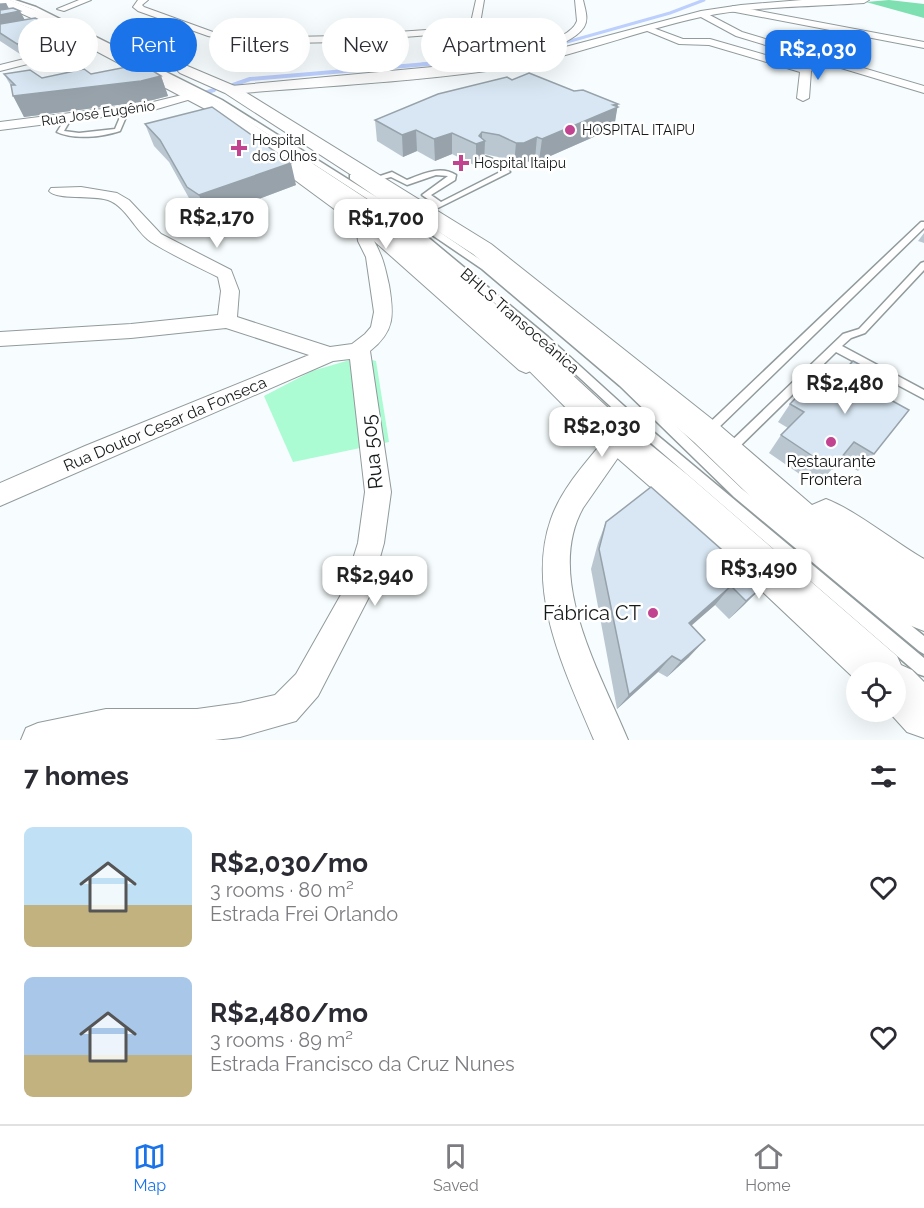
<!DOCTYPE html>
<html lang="en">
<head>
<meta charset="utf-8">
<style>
	:root { --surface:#fff; --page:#f7f7f7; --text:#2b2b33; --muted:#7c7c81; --line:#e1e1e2; --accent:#1a73e8 }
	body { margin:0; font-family:Raleway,sans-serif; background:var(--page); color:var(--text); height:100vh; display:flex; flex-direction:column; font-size:22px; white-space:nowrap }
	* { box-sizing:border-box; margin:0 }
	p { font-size:20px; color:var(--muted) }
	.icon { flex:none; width:33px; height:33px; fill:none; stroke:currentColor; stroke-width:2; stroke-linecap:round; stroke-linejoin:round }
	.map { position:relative; height:740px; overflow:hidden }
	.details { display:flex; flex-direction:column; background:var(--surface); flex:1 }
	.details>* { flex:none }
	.guide { position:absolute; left:18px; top:18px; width:600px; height:54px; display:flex; gap:12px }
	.buttons { position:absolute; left:846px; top:662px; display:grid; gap:12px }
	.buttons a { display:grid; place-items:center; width:60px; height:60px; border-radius:50%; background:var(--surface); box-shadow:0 6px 24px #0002; font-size:30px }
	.price { position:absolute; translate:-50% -51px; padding:0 14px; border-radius:12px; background:#fff; color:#222; font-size:20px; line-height:39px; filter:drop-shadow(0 2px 3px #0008) }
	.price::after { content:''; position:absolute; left:50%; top:36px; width:18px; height:14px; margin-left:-9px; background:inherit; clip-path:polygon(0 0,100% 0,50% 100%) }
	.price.active { background:var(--accent); color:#fff }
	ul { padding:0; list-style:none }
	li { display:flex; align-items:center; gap:18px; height:150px; padding:0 24px }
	li span { display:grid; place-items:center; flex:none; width:168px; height:120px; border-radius:9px; color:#555 }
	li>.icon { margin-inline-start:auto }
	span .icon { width:72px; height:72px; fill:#fffc; stroke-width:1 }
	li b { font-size:26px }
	h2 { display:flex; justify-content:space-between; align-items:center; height:72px; padding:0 24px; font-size:26px }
	.pill { padding:0 21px; border-radius:27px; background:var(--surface); box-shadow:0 6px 24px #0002; font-size:21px; line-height:54px }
	.pill.active { background:var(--accent); color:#fff }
	.tab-bar { display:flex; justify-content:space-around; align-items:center; height:84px; border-top:2px solid var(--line); background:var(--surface); font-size:16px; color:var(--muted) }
	.tab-bar a { display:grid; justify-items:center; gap:3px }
	.tab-bar .active { color:var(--accent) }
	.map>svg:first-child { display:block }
	.green { fill:#abfbd3 }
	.forest { fill:#7edfb1 }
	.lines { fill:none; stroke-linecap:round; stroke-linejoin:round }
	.stream-far1 { stroke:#bccffd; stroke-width:3 }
	.stream { stroke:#bccffd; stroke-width:4 }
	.service-casing { stroke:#919a9c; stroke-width:3 }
	.minor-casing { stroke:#919a9c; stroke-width:2 }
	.tertiary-casing { stroke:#919a9c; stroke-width:2 }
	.secondary-casing { stroke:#919a9c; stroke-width:2 }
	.service { fill:#fff; fill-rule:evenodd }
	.minor { fill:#fff; fill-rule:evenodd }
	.tertiary { fill:#fff; fill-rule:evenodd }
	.secondary { fill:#fff; fill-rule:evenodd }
	.wall { fill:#bac7d1 }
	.shaded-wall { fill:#97a2aa }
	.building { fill:#d8e7f3; stroke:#97a2aa; stroke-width:1.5 }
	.poi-dot { fill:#c2438f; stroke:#fff; stroke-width:2 }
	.labels { text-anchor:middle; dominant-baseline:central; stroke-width:5; stroke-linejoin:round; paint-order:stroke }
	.far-street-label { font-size:14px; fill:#16191a; stroke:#fff }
	.far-poi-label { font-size:14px; fill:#16191a; stroke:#fff; text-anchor:start }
	.street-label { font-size:16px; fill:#16191a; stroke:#fff }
	.poi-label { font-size:16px; fill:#16191a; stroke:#fff }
	.near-street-label { font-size:20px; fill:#16191a; stroke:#fff }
	.near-poi-label { font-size:20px; fill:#16191a; stroke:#fff; text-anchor:end }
</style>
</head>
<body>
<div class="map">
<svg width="924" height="740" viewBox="0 0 924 740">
	<rect width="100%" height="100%" fill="#f7fdfe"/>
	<!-- green -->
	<path class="green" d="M360,357L376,361L389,442L293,462L264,396L312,371Z"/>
	<!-- forest -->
	<path class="forest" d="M889,0L924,4V18L866,2Z"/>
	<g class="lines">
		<!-- stream-far1 -->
		<path class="stream-far1" d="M422,64L517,56L670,13L704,0"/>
		<!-- stream -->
		<path class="stream" d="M233,85L250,79L439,63
			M198,95L214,90"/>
		<defs>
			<path id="service" d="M9,0H15L36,7L222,100L389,205L548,337L645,425L924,658V676L918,674L637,431L540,341L383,209L218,102L32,9Z
				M126,108L129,110L120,131C102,137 74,140 57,132L67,116L69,115L72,117L64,131L79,133L115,129L123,110Z
				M481,156C490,156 504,164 510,172L436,209L432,207L435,204L422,195L448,176L436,175L407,185L391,177L375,181L371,179L392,172L407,180C422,174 441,165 456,175L455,180L431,195L441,202L502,171L481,158Z
				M350,175H356L488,265L628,380L742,489L924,636V654L919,651L734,497L620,386L482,269L350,179Z
				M921,222H924V228L712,434L708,436L704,434L702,431L704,428Z
				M924,262V270L865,333L851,338L842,346L924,390V399L836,352L733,453L729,455L725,453L723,450L725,447L843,334L859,329L921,263Z"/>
			<path id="minor" d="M79,0H91L64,11L57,9Z
				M138,0H148L142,5L144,7L213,32L248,38L339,36L470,27L476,0H484L476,47C496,59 569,44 577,21L575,0H583C585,9 589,19 584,27C568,52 491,66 467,50L469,32L339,42L248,44L208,36L138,11L133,7Z
				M733,6L924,42V48L730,11L729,9Z
				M702,11L742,32L924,86V93L821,62L811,71L809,98L803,101L797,98L800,72L709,45L679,44L640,28L648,26L683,39H710L804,66L815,60L736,36L699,16L698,14Z
				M96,41L99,42V46L0,71V65Z
				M194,92L200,95L198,97L150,111L0,130V122L149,103Z
				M270,151L370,220L533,360L536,365L533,370L526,373L519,370L374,241C383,257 385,267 389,285C394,315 395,331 370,351L391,492L384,543L369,597L318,696L296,721L240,737L215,740H21L26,728L38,723L106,709H197L240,703L275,695L296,674L343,591L358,543L365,492L350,359L333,361L0,506V483L85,446L309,355L226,328L131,338L0,346V332L131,324L218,315L221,291L218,277C196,266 172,255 151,242C135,231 127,207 108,200C93,195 56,200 49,191L51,188L81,187L117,193L129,200L161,234L231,270L239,291L237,317L330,347L352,344L365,334L371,327L374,312L366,257L358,241L356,225L265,158L263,155L265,152Z
				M619,429L627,432L631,439L583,508C544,578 601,674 628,740H594C566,673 525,593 551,519C562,487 589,459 611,432Z"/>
			<path id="tertiary" d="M802,0H869L864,3C810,7 754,6 701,17C636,31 574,57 507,68C416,82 323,86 231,94L224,90L231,86L507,60L554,50L701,11L741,5Z"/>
			<path id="secondary" d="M0,0H10L57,19L219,102L385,211L465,276L631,429L689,476L897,656L901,665L912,670L924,682V738L907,732L888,711H896V672H856V680L663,498L607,449L447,288L369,221L207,110L47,25L0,4Z
				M185,65L237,87L491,244L718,424L812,505L826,499C857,511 893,541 924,559V631L909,625L833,570L776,521L694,442L473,254L225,93L180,73L177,70Z"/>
		</defs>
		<!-- service casing -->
		<use href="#service" class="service-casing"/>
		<!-- minor casing -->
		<use href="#minor" class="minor-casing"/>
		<!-- tertiary casing -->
		<use href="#tertiary" class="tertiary-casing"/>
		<!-- secondary casing -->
		<use href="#secondary" class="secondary-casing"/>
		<!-- service -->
		<use href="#service" class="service"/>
		<!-- minor -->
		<use href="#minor" class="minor"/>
		<!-- tertiary -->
		<use href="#tertiary" class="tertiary"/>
		<!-- secondary -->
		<use href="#secondary" class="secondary"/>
	</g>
	<!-- wall -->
	<path class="wall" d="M0,3H6L9,9L24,20L62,33L67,45L23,56L0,41Z
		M4,74L42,78L91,74L161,76L168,96L149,101L24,117L12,88Z
		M512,80L617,107L614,128L539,161L535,159L522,164L514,165L498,157L484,154V163L476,166L452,154L435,161L417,151L403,157L377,141L375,120Z
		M145,124L296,185L208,218L195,209L169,162L154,146Z
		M924,233V243L918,241Z
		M887,398L874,454L858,471L840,460L817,486L769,453L781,435L788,428L778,422L790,404Z
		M606,522L738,564L756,566L747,575L761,588L729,619L715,605L691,625L689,657L667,677L658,672L617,709L591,569L598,543Z"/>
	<!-- shaded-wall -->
	<path class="shaded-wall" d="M6,3L11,13L20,11L26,22L0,28V4Z
		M62,33L67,45L23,56L17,44Z
		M161,76L168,96L149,101L24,117L13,96Z
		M618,104L614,128L539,161L542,139Z
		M416,130L417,151L403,157L402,135Z
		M482,132V142L485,141L484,163L476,166V144Z
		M452,133V154L435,161L434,139Z
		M537,137L535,159L522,164L514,165L516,143Z
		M291,163L296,185L208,218L199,195Z
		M731,586L715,605L675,640L689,623Z
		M761,588L743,606L729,619L746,601Z
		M705,640L689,657L667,677L681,661Z
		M672,656L658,672L617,709L629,695Z"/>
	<!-- building -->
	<path class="building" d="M13,8L20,11L0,15V10Z
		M35,18L62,33L17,44L0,33V24Z
		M142,64L161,76L141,81L13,96L11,85H15L4,74L30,70L42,78L84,69L91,74Z
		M529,73L574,91L583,90L618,104L613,105L618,107L542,139L537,137L524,143H516L499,135L482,132L479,136L485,141L476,144L452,133L434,139L416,130L402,135L375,120L438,94L507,77L512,80Z
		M212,107L291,163L199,195L187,187L160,140L145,124Z
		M853,361L898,385L887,398L909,410L874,454L854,442L832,469L781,435L804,412L790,404L810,383L824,392Z
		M651,487L738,564L756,566L746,574L761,588L746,601L731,586L689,623L705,640L681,661L672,656L629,695L599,549L606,522Z"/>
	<!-- markers -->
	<g class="poi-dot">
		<circle cx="570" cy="130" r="6"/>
		<path d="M236 139h6v6h6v6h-6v6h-6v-6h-6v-6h6z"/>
		<path d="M458 154h6v6h6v6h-6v6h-6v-6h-6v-6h6z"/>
		<circle cx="831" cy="442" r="6"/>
		<circle cx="653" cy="613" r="6"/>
	</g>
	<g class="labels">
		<!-- far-street labels -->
		<g class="far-street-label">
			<text transform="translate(98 113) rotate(-8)">Rua José Eugênio</text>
		</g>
		<!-- far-poi labels -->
		<g class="far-poi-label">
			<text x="582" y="130">HOSPITAL ITAIPU</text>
			<text x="252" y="140">Hospital<tspan x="252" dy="16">dos Olhos</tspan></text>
			<text x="474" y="163">Hospital Itaipu</text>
		</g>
		<!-- street labels -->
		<g class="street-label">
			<text transform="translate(520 321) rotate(41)">BHLS Transoceânica</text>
			<text transform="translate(165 424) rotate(-23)">Rua Doutor Cesar da Fonseca</text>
		</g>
		<!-- poi labels -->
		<g class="poi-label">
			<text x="831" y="461">Restaurante<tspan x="831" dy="18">Frontera</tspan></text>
		</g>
		<!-- near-street labels -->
		<g class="near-street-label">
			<text transform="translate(372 452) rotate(-96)">Rua 505</text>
		</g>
		<!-- near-poi labels -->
		<g class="near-poi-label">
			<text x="641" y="613">Fábrica CT</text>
		</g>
	</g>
</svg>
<div class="buttons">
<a><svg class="icon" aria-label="locate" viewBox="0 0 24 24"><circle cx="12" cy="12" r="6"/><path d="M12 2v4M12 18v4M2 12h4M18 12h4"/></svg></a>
</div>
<b class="price active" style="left:818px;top:81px">R$2,030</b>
<b class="price" style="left:217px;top:249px">R$2,170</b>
<b class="price" style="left:386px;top:250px">R$1,700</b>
<b class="price" style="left:845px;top:415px">R$2,480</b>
<b class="price" style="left:602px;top:458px">R$2,030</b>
<b class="price" style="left:759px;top:600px">R$3,490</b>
<b class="price" style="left:375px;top:607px">R$2,940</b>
<div class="guide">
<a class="pill">Buy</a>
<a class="pill active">Rent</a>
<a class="pill">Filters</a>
<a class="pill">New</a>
<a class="pill">Apartment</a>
</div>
</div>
<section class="details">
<h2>7 homes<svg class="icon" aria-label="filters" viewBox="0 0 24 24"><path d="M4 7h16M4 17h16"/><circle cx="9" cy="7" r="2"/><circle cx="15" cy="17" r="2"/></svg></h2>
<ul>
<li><span style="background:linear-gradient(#bfe0f5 65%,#c2b280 0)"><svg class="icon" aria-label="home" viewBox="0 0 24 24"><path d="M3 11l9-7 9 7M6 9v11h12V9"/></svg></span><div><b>R$2,030/mo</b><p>3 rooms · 80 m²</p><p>Estrada Frei Orlando</p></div><svg class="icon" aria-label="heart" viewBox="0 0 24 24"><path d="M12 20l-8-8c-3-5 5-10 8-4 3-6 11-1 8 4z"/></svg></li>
<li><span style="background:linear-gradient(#a9c7e8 65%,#c2b280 0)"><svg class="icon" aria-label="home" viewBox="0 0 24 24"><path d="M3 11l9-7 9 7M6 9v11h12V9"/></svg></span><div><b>R$2,480/mo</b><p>3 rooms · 89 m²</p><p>Estrada Francisco da Cruz Nunes</p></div><svg class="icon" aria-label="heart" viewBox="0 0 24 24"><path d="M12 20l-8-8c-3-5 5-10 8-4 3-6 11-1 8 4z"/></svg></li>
</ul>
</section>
<nav class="tab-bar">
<a class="active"><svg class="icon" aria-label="map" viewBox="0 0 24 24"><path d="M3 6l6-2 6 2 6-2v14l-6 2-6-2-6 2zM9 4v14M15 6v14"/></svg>Map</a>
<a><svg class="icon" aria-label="saved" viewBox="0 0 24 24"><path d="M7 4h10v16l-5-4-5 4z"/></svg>Saved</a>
<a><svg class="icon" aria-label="home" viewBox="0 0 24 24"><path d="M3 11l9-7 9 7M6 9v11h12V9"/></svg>Home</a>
</nav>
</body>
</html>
